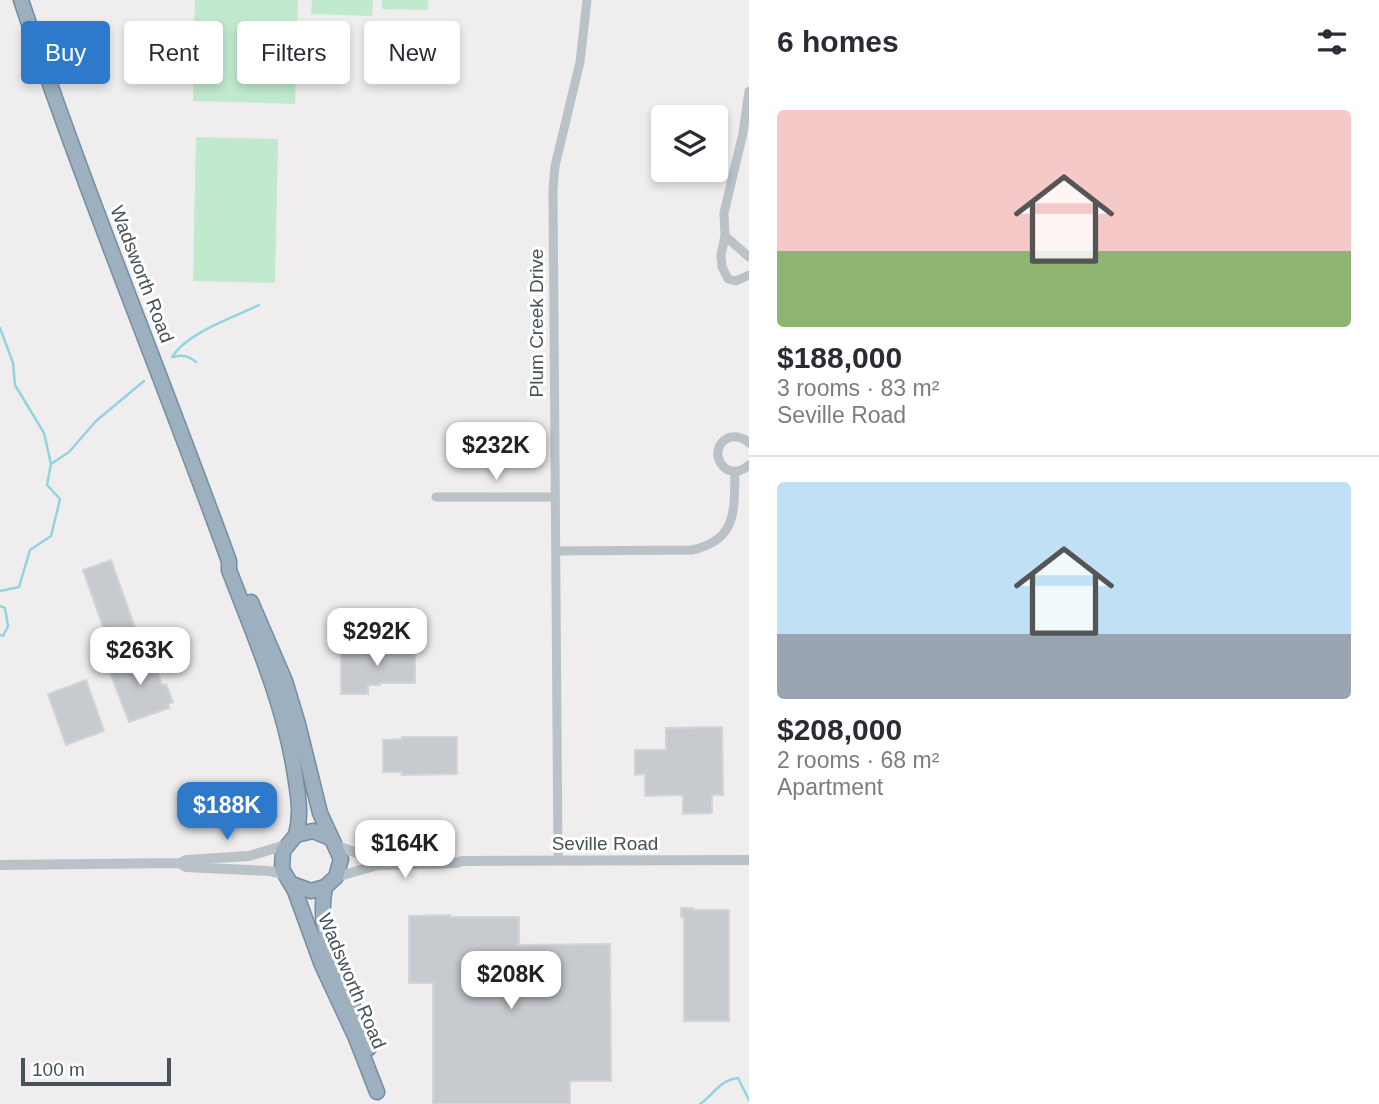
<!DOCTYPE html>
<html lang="en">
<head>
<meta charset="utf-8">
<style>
	:root { --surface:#fff; --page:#f2f2f3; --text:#2b2b33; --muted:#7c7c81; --line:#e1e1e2; --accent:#2e79c9 }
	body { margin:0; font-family:Helvetica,sans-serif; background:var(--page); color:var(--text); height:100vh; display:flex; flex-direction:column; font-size:26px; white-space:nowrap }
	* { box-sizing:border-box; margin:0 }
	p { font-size:23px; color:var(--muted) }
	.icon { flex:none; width:38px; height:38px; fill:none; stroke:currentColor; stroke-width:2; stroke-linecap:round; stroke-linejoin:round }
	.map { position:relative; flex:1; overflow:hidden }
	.side { display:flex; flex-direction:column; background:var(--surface); width:630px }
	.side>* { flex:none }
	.guide { position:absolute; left:21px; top:21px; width:623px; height:63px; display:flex; gap:14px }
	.fabs { position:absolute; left:651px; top:105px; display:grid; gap:14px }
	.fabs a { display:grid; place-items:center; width:77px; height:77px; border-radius:7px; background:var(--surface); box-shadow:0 4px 10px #0003; font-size:35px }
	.scale { position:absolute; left:21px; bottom:18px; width:150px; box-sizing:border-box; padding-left:7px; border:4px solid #475158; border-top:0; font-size:19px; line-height:24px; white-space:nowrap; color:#475158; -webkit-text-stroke:5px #fff; paint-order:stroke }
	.price { position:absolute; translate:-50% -60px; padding:0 16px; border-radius:14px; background:#fff; color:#222; font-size:23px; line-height:46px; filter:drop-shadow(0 2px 4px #0008) }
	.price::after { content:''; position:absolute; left:50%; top:42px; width:21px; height:16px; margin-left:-10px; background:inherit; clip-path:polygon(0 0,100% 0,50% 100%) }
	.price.on { background:var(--accent); color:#fff }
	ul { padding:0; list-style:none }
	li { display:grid; align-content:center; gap:14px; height:371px; padding:0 28px }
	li+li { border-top:2px solid var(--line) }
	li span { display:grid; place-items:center; height:217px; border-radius:7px; color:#555 }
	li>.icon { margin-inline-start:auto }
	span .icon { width:126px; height:126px; fill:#fffc; stroke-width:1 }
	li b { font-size:30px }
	h2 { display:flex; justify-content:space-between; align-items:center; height:84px; padding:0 28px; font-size:30px }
	.tag { padding:0 24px; border-radius:7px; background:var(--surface); box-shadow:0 4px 10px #0003; font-size:24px; line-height:63px }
	.tag.on { background:var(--accent); color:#fff }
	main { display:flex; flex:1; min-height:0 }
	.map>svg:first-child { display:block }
	.green { fill:#c0e9ce }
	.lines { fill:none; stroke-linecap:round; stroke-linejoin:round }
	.stream { stroke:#92d4e1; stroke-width:2.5 }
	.building { fill:#c7cacf; stroke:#d2d4d8; stroke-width:2 }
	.trunk-casing { stroke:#758da2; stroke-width:17 }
	.minor { stroke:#bac2c8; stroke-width:9 }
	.tertiary { stroke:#bac2c8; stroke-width:10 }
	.trunk { stroke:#9cb0c0; stroke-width:14 }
	.labels { text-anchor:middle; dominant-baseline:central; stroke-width:6; stroke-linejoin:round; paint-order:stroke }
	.street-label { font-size:19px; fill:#475158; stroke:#fff }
</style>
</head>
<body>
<main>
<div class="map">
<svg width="749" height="1104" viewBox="0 0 749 1104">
	<rect width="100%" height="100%" fill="#efeded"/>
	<!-- green -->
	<path class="green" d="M195,0H298L295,104L193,101Z
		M312,0H373L372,16L311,14Z
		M382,0H428V10L382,9Z
		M196,137L278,139L275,283L193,281Z"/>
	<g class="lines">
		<!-- stream -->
		<path class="stream" d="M0,328L13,363L15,385L44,433L51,464L47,485L60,499L51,536L30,550L19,587L0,591
			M172,357C188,332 233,318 259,305
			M173,357C183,354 188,356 196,362
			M51,464L69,452L96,421L144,381
			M0,606L5,608L8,626L3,636L0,635
			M700,1104C714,1094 720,1080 738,1078L749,1100"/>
	</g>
	<!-- building -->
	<path class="building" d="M111,560L135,628L107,638L83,570Z
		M380,646H415V683H380V685H368V694H341V651H380Z
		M150,652L162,685L166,684L173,702L168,704L169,708L129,722L108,667Z
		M86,680L104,731L66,745L48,694Z
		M722,727L723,795H712V813L683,814V795L645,796V774L635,775V750H666V728Z
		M402,737H457V774L402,775V772H383V740L402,739Z
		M183,806H208V817H183Z
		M681,908H693V910H729V1021H684V917H681Z
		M450,915V917H519V945L610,944L611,1081H570V1104H433V983H409V916Z"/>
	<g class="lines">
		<defs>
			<path id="trunk" d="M21,0C84,189 161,374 229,561V570C256,640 286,708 296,782C299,800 301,817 296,835
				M251,602L285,681L298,724L320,813L341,859L336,877L325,887L311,891L292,884
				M330,838L313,831L296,835L283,851L282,869L295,891L322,965L356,1038L377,1092
				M325,887C313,946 353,994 369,1048"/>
		</defs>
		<!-- trunk casing -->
		<use href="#trunk" class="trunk-casing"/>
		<!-- minor -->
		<path class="minor" d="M749,91L743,133L724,213L725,236L721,255L722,267L728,279L736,281L749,275
			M725,236L749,257
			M749,443C743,438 736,435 728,438C705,449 725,486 749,465
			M436,497H555
			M556,551L692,550C738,540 734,510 735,471
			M558,860L553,189L555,166L580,62L587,0"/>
		<!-- tertiary -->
		<path class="tertiary" d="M337,846L357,853L446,857
			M180,863L186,867L269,871L285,875
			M0,865L180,863L186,860L249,856L286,845
			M336,877L378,865L457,863L462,861L749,860"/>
		<!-- trunk -->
		<use href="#trunk" class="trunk"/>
	</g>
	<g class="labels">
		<!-- street labels -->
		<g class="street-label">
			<text transform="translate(142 274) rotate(69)">Wadsworth Road</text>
			<text transform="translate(536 323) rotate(-90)">Plum Creek Drive</text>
			<text x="605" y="843">Seville Road</text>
			<text transform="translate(352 981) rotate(67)">Wadsworth Road</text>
		</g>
	</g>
</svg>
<div class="fabs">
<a><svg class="icon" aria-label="layers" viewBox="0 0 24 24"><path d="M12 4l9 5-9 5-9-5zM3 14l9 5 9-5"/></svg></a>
</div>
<div class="scale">100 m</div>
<b class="price" style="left:496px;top:482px">$232K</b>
<b class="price" style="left:377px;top:668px">$292K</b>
<b class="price" style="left:140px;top:687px">$263K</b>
<b class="price on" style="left:227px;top:842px">$188K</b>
<b class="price" style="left:405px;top:880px">$164K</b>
<b class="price" style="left:511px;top:1011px">$208K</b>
<div class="guide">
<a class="tag on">Buy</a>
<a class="tag">Rent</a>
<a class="tag">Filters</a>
<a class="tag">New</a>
</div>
</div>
<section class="side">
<h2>6 homes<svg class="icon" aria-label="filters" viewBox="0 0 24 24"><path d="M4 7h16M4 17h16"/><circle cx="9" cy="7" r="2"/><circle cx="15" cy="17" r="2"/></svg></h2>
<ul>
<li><span style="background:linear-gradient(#f6c9c9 65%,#8fb573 0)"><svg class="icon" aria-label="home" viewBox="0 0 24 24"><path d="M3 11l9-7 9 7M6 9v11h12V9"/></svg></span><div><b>$188,000</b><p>3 rooms · 83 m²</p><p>Seville Road</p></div></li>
<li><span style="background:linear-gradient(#bfe0f5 70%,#9aa5b1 0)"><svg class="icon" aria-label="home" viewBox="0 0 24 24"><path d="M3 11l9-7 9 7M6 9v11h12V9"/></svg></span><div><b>$208,000</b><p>2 rooms · 68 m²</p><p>Apartment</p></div></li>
</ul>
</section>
</main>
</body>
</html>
